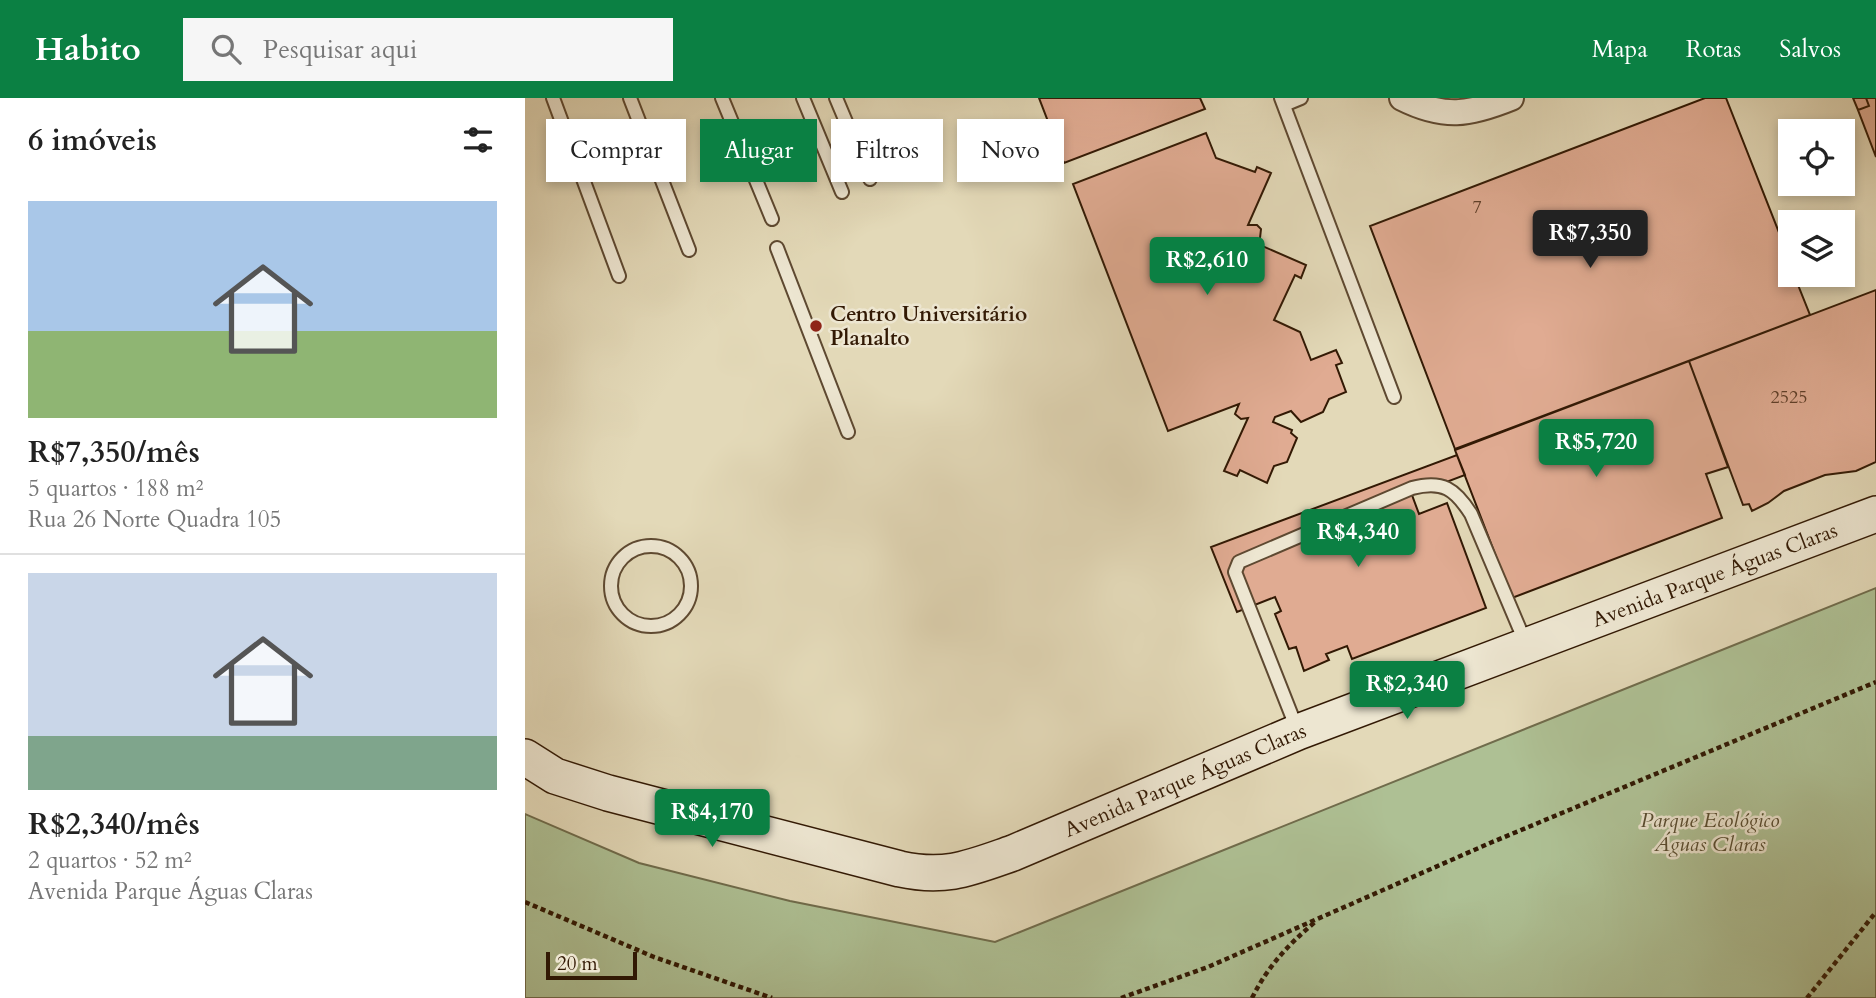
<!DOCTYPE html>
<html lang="pt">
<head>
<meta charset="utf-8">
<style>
	:root { --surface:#fff; --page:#f6f6f6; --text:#222; --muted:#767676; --line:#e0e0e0; --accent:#0b8043 }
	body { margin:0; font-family:Cardo,serif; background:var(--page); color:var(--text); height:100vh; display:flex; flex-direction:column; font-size:26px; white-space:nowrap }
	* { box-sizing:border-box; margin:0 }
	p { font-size:23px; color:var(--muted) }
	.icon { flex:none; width:38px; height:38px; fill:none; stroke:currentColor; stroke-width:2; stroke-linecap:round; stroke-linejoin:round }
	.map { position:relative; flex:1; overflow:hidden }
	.drawer { display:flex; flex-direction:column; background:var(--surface); width:525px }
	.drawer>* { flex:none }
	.top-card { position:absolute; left:21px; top:21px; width:665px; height:63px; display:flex; gap:14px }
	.controls { position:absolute; left:1253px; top:21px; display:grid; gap:14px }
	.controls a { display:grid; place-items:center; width:77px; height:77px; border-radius:0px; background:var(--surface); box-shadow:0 4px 10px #0003; font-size:35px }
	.scale { position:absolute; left:21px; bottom:18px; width:91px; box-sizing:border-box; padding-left:7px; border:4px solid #321904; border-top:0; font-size:19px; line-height:24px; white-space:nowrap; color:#321904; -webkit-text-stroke:5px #ede6d1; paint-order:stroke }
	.price { position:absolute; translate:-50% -60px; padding:0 16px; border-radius:7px; background:var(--accent); color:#fff; font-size:23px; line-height:46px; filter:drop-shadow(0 2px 4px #0008) }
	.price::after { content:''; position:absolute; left:50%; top:42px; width:21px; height:16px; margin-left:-10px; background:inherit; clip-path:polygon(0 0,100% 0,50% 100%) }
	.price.active { background:#222; color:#fff }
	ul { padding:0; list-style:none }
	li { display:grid; align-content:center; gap:14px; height:371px; padding:0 28px }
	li+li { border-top:2px solid var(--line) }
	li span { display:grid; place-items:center; height:217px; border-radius:0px; color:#555 }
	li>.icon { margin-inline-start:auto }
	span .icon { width:126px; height:126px; fill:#fffc; stroke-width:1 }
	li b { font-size:30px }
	h2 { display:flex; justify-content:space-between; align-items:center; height:84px; padding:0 28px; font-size:30px }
	.tag { padding:0 24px; border-radius:0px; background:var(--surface); box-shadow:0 4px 10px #0003; font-size:24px; line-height:63px }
	.tag.active { background:var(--accent); color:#fff }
	header { display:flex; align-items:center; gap:42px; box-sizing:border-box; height:98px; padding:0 35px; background:var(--accent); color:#fff }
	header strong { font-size:33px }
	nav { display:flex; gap:38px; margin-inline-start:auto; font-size:24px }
	.search { width:490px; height:63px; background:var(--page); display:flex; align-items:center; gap:18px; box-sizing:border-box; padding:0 24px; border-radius:0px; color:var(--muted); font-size:26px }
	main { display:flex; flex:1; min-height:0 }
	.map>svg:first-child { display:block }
	.green { fill:#aec094; stroke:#706c4c; stroke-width:2 }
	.building { fill:#e0ab92; stroke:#321904; stroke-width:2 }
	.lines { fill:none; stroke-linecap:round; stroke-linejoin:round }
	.lane-casing { stroke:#5e4931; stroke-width:16 }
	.street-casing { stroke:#5e4931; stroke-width:28 }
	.secondary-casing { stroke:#321904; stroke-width:38 }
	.path { stroke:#321904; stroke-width:4.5; stroke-dasharray:5 3.5; stroke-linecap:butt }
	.lane { stroke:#ede6d1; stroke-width:12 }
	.street { stroke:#ede6d1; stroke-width:24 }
	.secondary { stroke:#ede6d1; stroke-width:35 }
	.poi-dot { fill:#8f2418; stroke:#ede6d1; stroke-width:2.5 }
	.labels { text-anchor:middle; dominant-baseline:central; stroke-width:5; stroke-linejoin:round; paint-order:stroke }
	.number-label { font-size:18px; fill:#5e3e28 }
	.poi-label { font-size:21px; font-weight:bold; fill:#321904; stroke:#ede6d1; text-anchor:start }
	.street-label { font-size:21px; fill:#321904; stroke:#ede6d1 }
	.park-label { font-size:21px; font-style:italic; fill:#574b2f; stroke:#ede6d1 }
</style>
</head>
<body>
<header>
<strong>Habito</strong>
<div class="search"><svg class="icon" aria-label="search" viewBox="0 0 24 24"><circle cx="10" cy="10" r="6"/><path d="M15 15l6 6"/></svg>Pesquisar aqui</div>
<nav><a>Mapa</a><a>Rotas</a><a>Salvos</a></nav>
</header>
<main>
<section class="drawer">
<h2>6 imóveis<svg class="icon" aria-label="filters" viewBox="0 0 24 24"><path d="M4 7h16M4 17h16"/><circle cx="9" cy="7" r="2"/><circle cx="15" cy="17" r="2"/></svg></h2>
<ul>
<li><span style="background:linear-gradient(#a9c7e8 60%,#8fb573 0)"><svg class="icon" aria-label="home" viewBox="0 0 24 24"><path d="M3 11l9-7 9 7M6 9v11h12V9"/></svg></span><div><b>R$7,350/mês</b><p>5 quartos · 188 m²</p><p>Rua 26 Norte Quadra 105</p></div></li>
<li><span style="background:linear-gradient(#c9d6e8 75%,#7fa58c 0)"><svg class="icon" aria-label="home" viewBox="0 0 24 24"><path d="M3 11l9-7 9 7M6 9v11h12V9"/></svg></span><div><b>R$2,340/mês</b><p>2 quartos · 52 m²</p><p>Avenida Parque Águas Claras</p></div></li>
</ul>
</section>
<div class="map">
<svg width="1351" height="900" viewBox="0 0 1351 900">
	<rect width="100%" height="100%" fill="#e3d9b8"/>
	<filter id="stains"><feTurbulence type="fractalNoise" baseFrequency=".00286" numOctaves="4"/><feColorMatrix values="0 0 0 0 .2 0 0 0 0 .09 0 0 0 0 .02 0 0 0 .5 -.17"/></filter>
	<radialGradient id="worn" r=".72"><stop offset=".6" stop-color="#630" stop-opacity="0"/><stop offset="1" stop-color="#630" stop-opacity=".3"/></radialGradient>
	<!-- green -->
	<path class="green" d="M1351,490V900H0V716L114,765L265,803L470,844Z"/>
	<!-- building -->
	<path class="building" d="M514,0H675L680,11L539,65Z
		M1180,0H1201L1257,142L1265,167V177H1269L1285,217L930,351L845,128Z
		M1328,0H1341L1344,8L1333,12Z
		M1341,0H1351V59L1333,12L1344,8Z
		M681,35L691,60L730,74L732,69L746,75L723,127H732L736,131L735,140L728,144L781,167L776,180L770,177L749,222L775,234L786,262L811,252L817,265L811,267L821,294L804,301L798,314L776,324L766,313L750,319L748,324L767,332L766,335L772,340L762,364L749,368L742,385L715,372L712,378L699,373L723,320L716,321L710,316L714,306L643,333L548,86Z
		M1351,192V364L1331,373L1300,377L1259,393L1243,405L1227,413L1224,406L1218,407L1164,263Z
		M1164,263L1203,369L1181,376L1197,420L987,500L930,352Z
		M932,357L940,377L887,397L894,416L922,405L961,510L827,561L822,548L801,556L804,562L779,573L771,549L764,551L750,516L756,513L750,499L712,514L686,449Z"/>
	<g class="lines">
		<defs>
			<path id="lane" d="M28,0L94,178
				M105,0L164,152
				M197,0L247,121
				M278,0L317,94
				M311,0L345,81
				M756,0L869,299
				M759,7L776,0
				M252,150L323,334
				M86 488a40 40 0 1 1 80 0a40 40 0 1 1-80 0Z
				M772,631L710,474L714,464L887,390C918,382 930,391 946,416L1001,546"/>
			<path id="street" d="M877,0C919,21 944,17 986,0"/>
			<g id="secondary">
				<path id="s1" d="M0,659L30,678L83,695L375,771C421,781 445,770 488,755L773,634L1351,416"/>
			</g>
		</defs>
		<!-- lane casing -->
		<use href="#lane" class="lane-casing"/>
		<!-- street casing -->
		<use href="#street" class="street-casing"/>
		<!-- secondary casing -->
		<use href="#secondary" class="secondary-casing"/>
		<!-- path -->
		<path class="path" d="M0,804L129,859L247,900
			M596,900L683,869L965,745L1351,584
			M727,900C743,868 763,847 790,824
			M1282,900L1351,814"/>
		<!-- lane -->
		<use href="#lane" class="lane"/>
		<!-- street -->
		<use href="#street" class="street"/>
		<!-- secondary -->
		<use href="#secondary" class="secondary"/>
	</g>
	<!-- markers -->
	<circle class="poi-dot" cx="291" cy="228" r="7"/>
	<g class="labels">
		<!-- number labels -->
		<g class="number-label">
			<text x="952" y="109">7</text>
			<text x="1264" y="299">2525</text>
		</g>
		<!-- poi labels -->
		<g class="poi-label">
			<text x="305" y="216">Centro Universitário<tspan x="305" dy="24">Planalto</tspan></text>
		</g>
		<!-- street labels -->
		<g class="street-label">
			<text stroke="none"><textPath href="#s1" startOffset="1264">Avenida Parque Águas Claras</textPath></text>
			<text stroke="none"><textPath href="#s1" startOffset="696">Avenida Parque Águas Claras</textPath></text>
		</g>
		<!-- park labels -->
		<g class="park-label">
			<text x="1185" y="722">Parque Ecológico<tspan x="1185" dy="24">Águas Claras</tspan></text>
		</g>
	</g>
	<rect width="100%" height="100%" filter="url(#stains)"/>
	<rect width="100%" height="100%" fill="url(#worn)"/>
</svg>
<div class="controls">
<a><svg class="icon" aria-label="locate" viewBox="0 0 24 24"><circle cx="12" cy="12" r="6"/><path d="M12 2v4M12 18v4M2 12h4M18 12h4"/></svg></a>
<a><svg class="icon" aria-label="layers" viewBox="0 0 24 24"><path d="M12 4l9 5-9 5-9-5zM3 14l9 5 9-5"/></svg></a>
</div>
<div class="scale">20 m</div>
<b class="price active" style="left:1065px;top:172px">R$7,350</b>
<b class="price" style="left:682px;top:199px">R$2,610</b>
<b class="price" style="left:1071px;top:381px">R$5,720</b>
<b class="price" style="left:833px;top:471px">R$4,340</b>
<b class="price" style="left:882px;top:623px">R$2,340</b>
<b class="price" style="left:187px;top:751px">R$4,170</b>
<div class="top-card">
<a class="tag">Comprar</a>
<a class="tag active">Alugar</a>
<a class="tag">Filtros</a>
<a class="tag">Novo</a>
</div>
</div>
</main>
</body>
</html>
